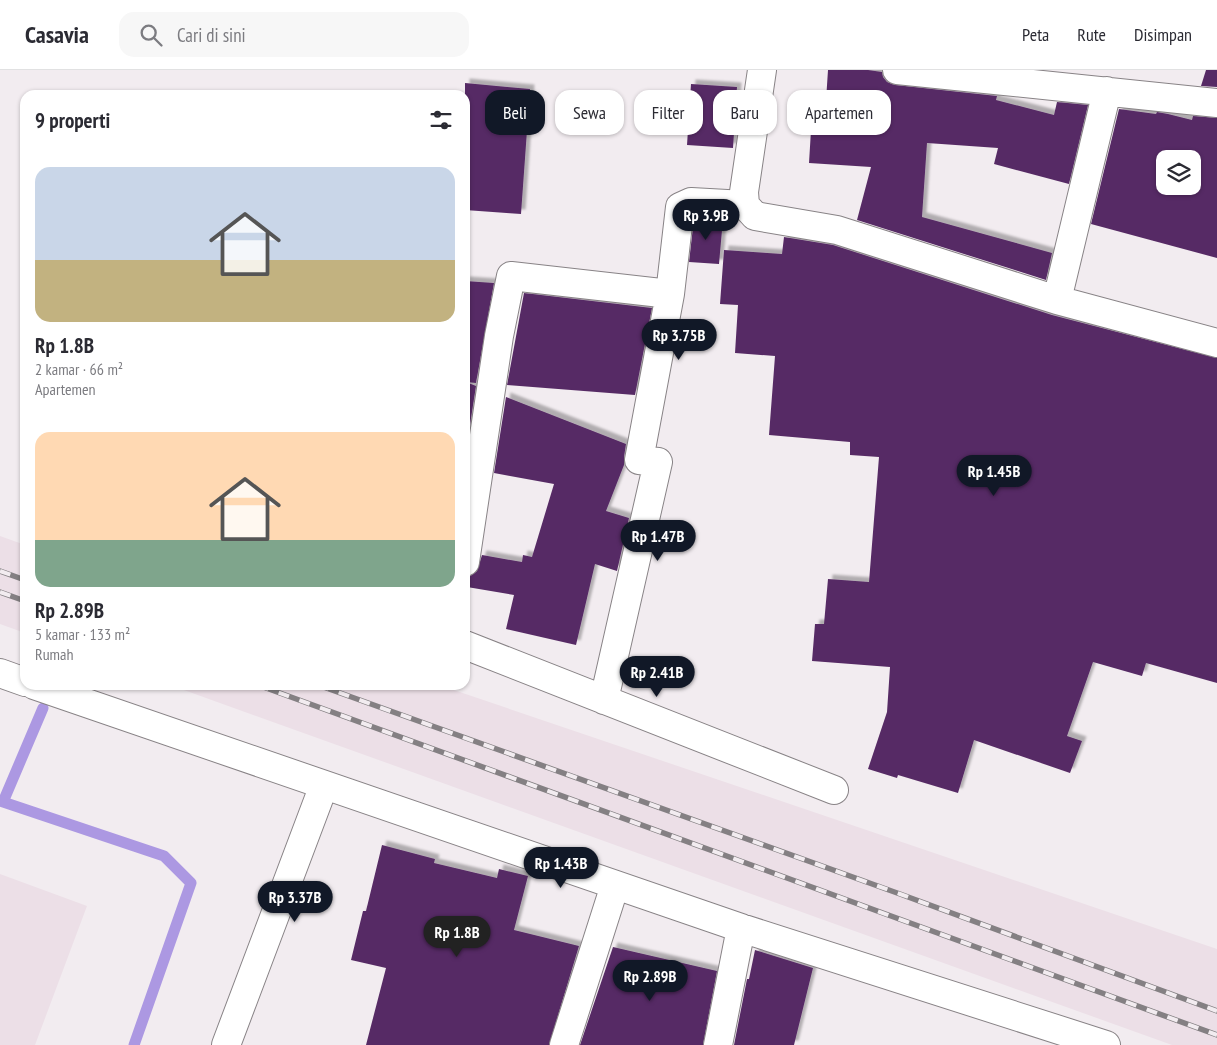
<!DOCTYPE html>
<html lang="id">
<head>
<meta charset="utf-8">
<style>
	:root { --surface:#fff; --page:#f7f7f7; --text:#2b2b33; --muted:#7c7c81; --line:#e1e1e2; --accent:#111827 }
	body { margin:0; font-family:"PT Sans Narrow",sans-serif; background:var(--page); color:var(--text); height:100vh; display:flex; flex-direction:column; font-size:19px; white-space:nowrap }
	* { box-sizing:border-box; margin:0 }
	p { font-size:16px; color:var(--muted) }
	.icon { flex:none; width:28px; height:28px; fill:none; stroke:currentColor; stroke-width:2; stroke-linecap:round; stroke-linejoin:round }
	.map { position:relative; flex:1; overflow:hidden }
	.sheet { position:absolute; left:20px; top:20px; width:450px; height:600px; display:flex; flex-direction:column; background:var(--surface); border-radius:15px; box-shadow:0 1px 4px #0004 }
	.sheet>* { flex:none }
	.banner { position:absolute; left:485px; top:20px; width:475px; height:45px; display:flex; gap:10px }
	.controls { position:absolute; left:1156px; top:80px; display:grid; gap:10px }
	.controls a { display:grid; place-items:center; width:45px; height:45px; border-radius:10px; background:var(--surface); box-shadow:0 1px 4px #0004; font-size:25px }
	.price { position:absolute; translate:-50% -42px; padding:0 11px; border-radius:18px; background:var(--accent); color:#fff; font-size:16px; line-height:32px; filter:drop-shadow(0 1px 2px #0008) }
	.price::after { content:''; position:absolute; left:50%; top:30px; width:15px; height:11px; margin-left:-8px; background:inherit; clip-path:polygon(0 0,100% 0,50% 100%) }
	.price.current { background:#222; color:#fff }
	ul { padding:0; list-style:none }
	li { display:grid; align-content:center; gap:10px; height:265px; padding:0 15px }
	li span { display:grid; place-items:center; height:155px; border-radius:15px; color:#555 }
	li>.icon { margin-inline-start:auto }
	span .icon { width:90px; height:90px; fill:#fffc; stroke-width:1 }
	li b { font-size:21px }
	h2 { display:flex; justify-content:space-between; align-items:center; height:60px; padding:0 15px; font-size:21px }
	.pill { padding:0 18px; border-radius:15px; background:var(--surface); box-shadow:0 1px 4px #0004; font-size:18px; line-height:45px }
	.pill.current { background:var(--accent); color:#fff }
	header { display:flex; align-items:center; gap:30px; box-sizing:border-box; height:70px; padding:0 25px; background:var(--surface); border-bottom:1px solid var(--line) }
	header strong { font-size:24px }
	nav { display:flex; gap:28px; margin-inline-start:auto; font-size:18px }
	.search { width:350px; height:45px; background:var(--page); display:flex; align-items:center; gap:12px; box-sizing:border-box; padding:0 18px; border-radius:15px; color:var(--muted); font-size:19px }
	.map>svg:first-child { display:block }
	.built { fill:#ecdfe7 }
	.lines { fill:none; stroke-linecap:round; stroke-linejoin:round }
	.stream { stroke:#ac98e2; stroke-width:11 }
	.building { fill:#572b65; fill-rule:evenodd; filter:url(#shadow) }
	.minor-casing { stroke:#888386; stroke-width:30 }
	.minor { stroke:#fff; stroke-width:28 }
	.rail-casing { stroke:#848083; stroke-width:5.5 }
	.rail { stroke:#f2ecf0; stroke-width:4; stroke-dasharray:11; stroke-linecap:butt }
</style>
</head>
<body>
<header>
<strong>Casavia</strong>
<div class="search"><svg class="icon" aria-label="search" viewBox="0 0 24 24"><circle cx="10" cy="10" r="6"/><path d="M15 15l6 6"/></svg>Cari di sini</div>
<nav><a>Peta</a><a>Rute</a><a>Disimpan</a></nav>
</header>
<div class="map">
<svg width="1217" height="975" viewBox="0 0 1217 975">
	<defs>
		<filter id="shadow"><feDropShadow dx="4.5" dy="-4.5" stdDeviation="1" flood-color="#0004"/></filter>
	</defs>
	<rect width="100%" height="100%" fill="#f2ecf0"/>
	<!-- built -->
	<path class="built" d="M0,466L25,475V563L0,554Z
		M170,615H439L1217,879V975H1172Z
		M0,804L87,836L35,975H0Z"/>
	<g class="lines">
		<!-- stream -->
		<path class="stream" d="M0,731L164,786L191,813L134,975
			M3,732L43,638"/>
	</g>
	<!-- building -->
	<path class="building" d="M828,0H868L882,2L883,7L887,12L895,15L997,26L996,30L1054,45L1057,32L1088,35L1069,114L994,94L998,78L927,73L922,147L1052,183L1046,210L857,150L871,97L809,93L811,60L824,61Z
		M1206,0H1217V17L1201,16Z
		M465,13L530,19L521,144L465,140Z
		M691,14L737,17L733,78L687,75Z
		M1119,39L1156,44L1157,42L1168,44L1192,50L1193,46L1217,48V188L1091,154ZM1165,89H1192V116H1165Z
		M694,148L723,149L719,194L689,192Z
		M784,167L833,175L1052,245L1217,288V613L1146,593L1142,606L1093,592L1067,666L1082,671L1070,703L974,670L958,723L898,705L897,708L868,699L887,642L890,597L812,591L815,554H824L828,509L869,512L879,387L850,385V372L769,365L775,286L735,283L738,235L720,234L724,180L782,184Z
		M465,211L494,213L476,313L466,312L476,316L465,387Z
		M524,223L652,238L635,325L507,315Z
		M506,327L626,374L624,387V395L606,441L629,448L617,501L595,494L576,575L506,559L514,525L467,517L469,507L477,501L482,485L522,492L523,485L532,487L554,414L494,403Z
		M382,775L435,789L434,793L497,808L499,799L528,806L514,860L579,876L549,975H366L386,898L351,890L363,841H366Z
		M613,877L717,901L703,975H580Z
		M755,880L813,898L794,975H734L747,909H749Z"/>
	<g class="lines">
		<defs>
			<path id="minor" d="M762,0L744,122L745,135L755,146L837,160L1057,230L1217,273
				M897,0L1217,33
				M1057,230L1107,21
				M465,492L499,266L511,206L670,224L680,137L691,132L745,135
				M465,575L834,720
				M0,603L25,612
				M34,615L741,858L1106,975
				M604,630L658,392L639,390L670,224
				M226,975L324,715
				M564,975L615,815
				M718,975L741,858"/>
		</defs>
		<!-- minor casing -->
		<use href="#minor" class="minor-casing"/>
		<!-- minor -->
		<use href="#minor" class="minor"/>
		<defs>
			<path id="rail" d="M0,501L25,510
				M0,522L25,531
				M258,615L1217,965
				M318,615L900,824L1217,941"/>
		</defs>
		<!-- rail casing -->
		<use href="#rail" class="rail-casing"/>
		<!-- rail -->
		<use href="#rail" class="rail"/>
	</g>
</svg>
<div class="controls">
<a><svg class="icon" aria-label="layers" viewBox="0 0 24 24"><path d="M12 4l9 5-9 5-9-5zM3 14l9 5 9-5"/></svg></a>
</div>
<b class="price" style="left:706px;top:171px">Rp 3.9B</b>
<b class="price" style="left:679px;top:291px">Rp 3.75B</b>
<b class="price" style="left:994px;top:427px">Rp 1.45B</b>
<b class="price" style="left:658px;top:492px">Rp 1.47B</b>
<b class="price" style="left:657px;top:628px">Rp 2.41B</b>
<b class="price" style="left:561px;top:819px">Rp 1.43B</b>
<b class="price" style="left:295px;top:853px">Rp 3.37B</b>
<b class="price current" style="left:457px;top:888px">Rp 1.8B</b>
<b class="price" style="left:650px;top:932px">Rp 2.89B</b>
<div class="banner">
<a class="pill current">Beli</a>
<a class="pill">Sewa</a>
<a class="pill">Filter</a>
<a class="pill">Baru</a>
<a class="pill">Apartemen</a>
</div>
<section class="sheet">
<h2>9 properti<svg class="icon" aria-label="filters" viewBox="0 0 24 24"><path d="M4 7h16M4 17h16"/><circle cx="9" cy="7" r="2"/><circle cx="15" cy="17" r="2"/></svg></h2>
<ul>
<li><span style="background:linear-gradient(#c9d6e8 60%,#c2b280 0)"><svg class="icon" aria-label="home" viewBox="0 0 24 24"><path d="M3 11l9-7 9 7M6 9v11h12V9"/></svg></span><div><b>Rp 1.8B</b><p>2 kamar · 66 m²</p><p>Apartemen</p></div></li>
<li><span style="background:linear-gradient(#ffd9b3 70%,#7fa58c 0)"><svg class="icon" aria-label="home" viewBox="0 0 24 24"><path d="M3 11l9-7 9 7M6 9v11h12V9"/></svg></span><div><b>Rp 2.89B</b><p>5 kamar · 133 m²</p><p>Rumah</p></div></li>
</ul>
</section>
</div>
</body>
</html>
